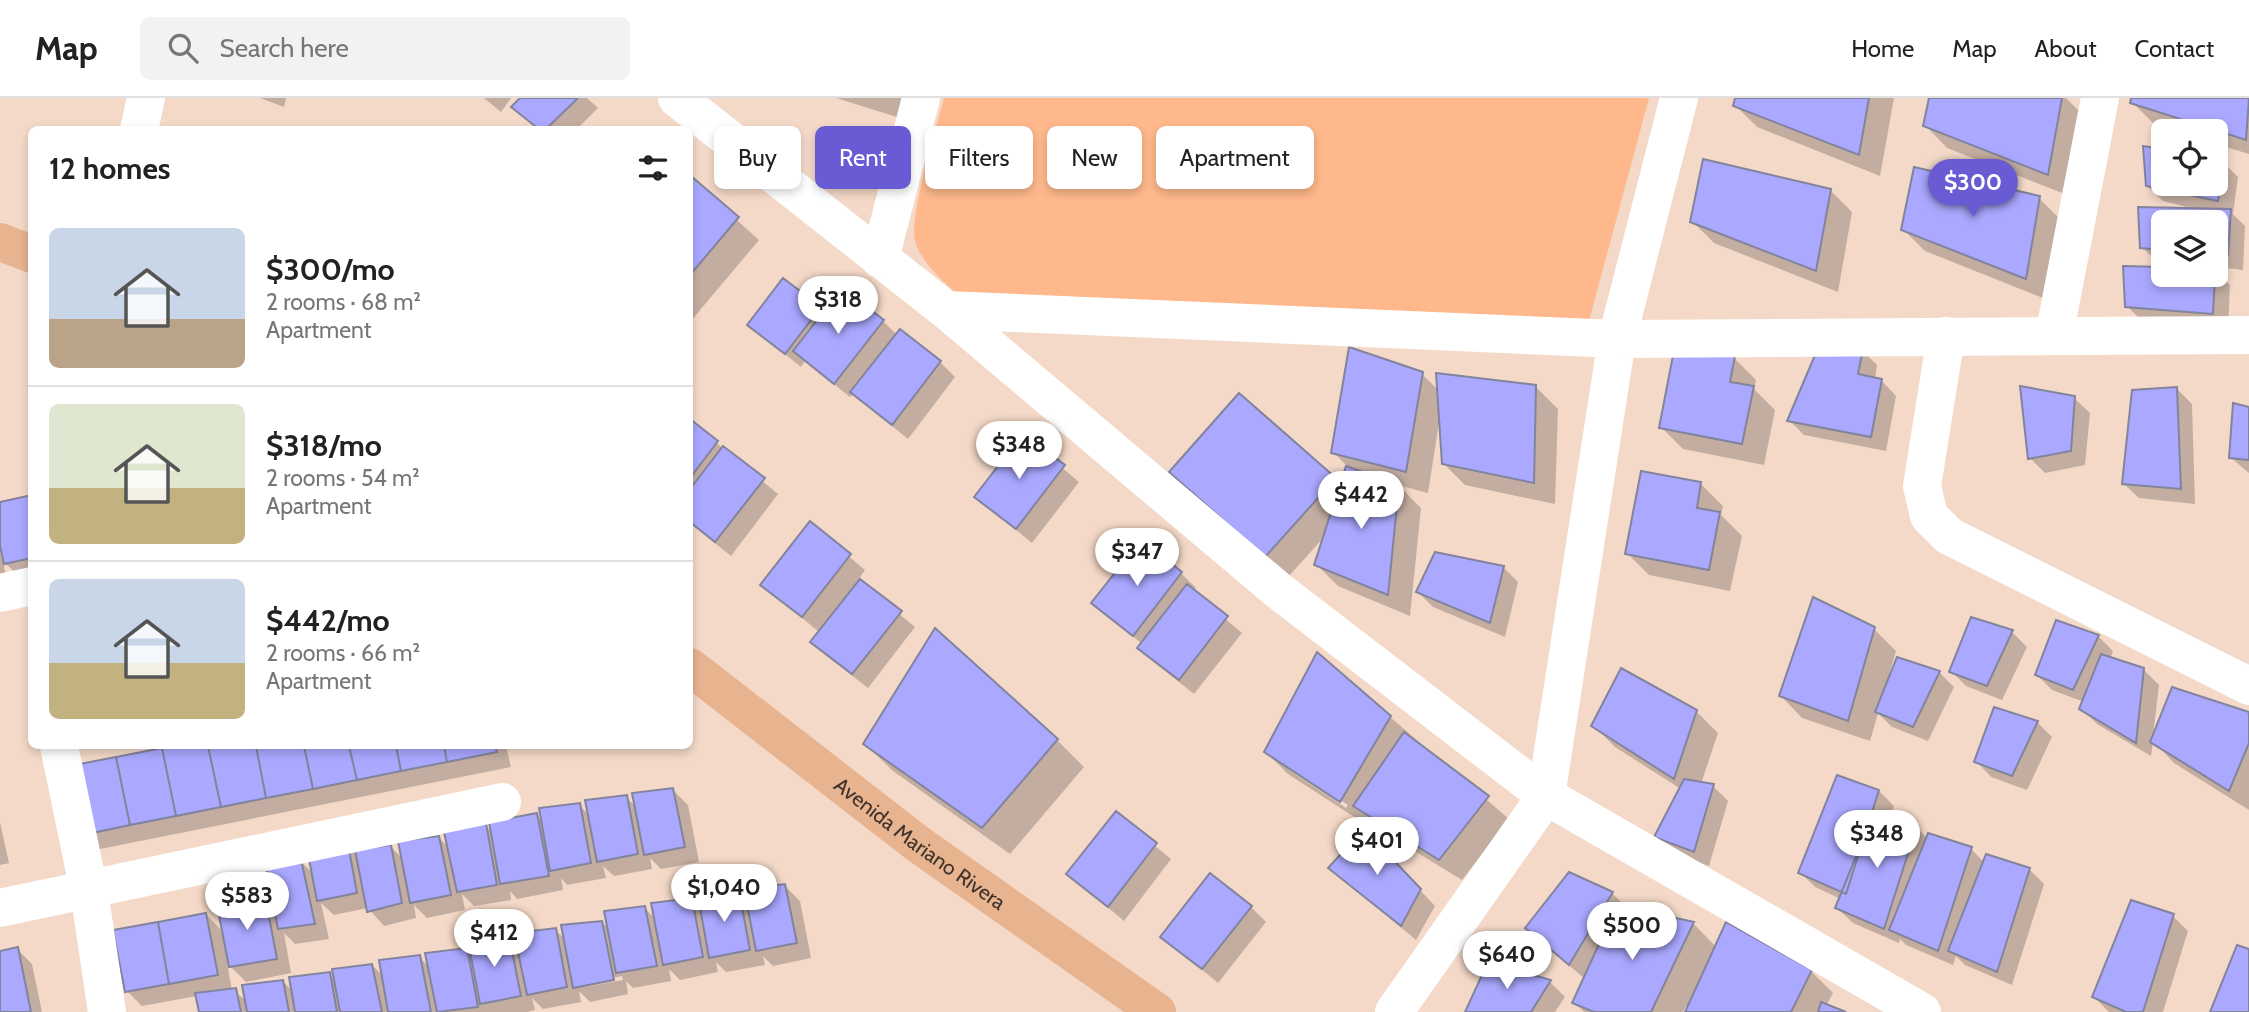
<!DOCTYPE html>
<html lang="en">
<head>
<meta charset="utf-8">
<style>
	:root { --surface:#fff; --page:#f2f2f2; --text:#222; --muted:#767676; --line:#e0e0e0; --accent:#695bd4 }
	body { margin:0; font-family:Cabin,sans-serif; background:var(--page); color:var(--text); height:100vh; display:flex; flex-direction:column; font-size:26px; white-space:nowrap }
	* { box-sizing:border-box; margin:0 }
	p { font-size:23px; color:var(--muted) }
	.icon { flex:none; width:38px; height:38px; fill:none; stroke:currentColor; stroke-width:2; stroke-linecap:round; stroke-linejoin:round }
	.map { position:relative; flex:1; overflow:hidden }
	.details { position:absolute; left:28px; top:28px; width:665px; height:623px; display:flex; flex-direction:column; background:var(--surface); border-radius:10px; box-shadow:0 4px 10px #0003 }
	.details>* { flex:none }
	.banner { position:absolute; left:714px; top:28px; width:665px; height:63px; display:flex; gap:14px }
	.controls { position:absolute; left:2151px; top:21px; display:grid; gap:14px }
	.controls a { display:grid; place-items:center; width:77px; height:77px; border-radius:10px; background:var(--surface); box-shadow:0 4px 10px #0003; font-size:35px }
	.price { position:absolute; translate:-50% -60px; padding:0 16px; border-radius:24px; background:#fff; color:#222; font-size:23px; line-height:46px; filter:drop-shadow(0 2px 4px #0008) }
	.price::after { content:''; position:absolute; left:50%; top:42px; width:21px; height:16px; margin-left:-10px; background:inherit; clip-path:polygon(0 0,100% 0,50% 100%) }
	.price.on { background:var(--accent); color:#fff }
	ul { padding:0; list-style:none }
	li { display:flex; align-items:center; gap:21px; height:175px; padding:0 21px }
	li+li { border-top:2px solid var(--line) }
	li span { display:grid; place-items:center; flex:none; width:196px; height:140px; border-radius:10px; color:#555 }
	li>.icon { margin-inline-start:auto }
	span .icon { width:84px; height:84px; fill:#fffc; stroke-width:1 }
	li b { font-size:30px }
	h2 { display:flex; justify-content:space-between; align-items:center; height:84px; padding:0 21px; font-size:30px }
	.pill { padding:0 24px; border-radius:10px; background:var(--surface); box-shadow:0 4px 10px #0003; font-size:24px; line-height:63px }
	.pill.on { background:var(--accent); color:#fff }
	header { display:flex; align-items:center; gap:42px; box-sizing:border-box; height:98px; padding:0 35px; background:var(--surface); border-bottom:2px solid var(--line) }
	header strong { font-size:33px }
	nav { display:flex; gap:38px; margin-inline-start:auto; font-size:24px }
	.search { width:490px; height:63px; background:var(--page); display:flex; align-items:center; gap:18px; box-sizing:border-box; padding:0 24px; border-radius:10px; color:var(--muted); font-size:26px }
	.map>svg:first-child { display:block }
	.green { fill:#feb88b }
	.shadow { fill:#0003; fill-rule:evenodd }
	.building { fill:#aaa8ff; stroke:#82839c; stroke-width:2 }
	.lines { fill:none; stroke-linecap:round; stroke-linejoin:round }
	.minor { stroke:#fff; stroke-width:38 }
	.major { stroke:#e8b38f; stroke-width:38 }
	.labels { text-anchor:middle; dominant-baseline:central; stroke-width:6; stroke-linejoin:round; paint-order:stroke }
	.street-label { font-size:21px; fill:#3e332c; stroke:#fee7da }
</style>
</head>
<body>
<header>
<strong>Map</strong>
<div class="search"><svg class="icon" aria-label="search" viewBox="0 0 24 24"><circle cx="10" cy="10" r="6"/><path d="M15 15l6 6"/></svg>Search here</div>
<nav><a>Home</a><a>Map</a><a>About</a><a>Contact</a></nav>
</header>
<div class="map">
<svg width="2249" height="914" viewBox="0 0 2249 914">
	<rect width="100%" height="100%" fill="#f4d9c8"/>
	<!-- green -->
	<path class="green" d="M944,0H1649L1589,223L966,204C948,187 921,167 915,142C909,119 937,27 944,0Z"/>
	<!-- shadow -->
	<path class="shadow" d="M260,0H286L284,9Z
		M484,0H511L501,14Z
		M522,0H587L598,10L576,32H539L514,9Z
		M836,0H904L900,20Z
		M1737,0H1894L1880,78L1757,29L1735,7Z
		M1930,0H2066L2084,18L2070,98L1947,50L1925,27Z
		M2132,0H2249V56L2216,46V33H2176L2154,26L2132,4Z
		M2163,53V86H2216V63L2223,64L2238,79L2233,116L2245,128L2243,172L2216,169V124H2163V165L2157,164L2142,149L2140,111L2199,112L2163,103L2147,88Z
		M691,81L759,142L690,224V82Z
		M1830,92L1852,114L1838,194L1714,145L1692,123Z
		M2039,100L2061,122L2048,202L1925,153L1903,131Z
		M2163,171V177H2216V173L2230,187L2228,231L2142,223L2127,208Z
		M820,210L825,215L883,223L897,237L900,233L940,264L955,279L908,341L853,296L850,299L805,263L801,269L749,227Z
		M1862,252L1877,267L1875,281L1881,282L1896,298L1886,353L1804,337L1789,322Z
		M1734,260L1756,282L1754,291L1775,312L1764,367L1683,351L1661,329Z
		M1422,276L1439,293L1536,289L1558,311L1555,406L1465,387L1443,365L1439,325L1428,395L1398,387L1421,410L1410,518L1338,488L1316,466L1325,438L1288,479L1171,374L1335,381L1341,388L1347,368L1333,354Z
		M2177,291L2192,306L2195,406L2139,400L2123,385Z
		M2074,300L2090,315L2085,367L2045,375L2030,360Z
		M2249,310V375L2230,359Z
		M690,323L778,396L731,458L690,425Z
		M1024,338L1079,384L1032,445L976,399Z
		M1701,386L1723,408L1721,417L1742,438L1730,493L1649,477L1627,455Z
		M32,399V478L21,480L3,463L9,494L0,495V406Z
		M810,426L865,472L858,482L915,529L868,590L828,559L813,544L820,535L763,487Z
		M1503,469L1518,484L1505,539L1433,509L1418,494Z
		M1181,475L1196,490L1193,494L1242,535L1194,596L1154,564L1139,549L1142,546L1093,505Z
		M1972,521L2012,534L2027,549L2002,602L1966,588L1951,573Z
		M1874,531L1896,553L1889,577L1939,574L1954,589L1928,643L1892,629L1878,615L1870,643L1802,620L1781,598Z
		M2098,538L2113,553L2110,561L2143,571L2159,587L2153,638L2249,616V712L2174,665L2153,643L2151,658L2097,626L2082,611L2084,604L2052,592L2037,577Z
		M1696,613L1718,635L1701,686L1713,688L1728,703L1709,768L1671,754L1656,739L1681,691L1615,649L1593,627Z
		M1390,619L1509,721L1462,782L1377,730L1366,719L1362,724L1288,676L1266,654ZM1289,668L1348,707L1346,710L1289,672Z
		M2037,624L2052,639L2027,692L1991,679L1976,663Z
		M1057,642L1084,669L1010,756L893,673L865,646Z
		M182,648H506L511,669L95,752L66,671Z
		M673,692L688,707L699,764L661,771L650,760L652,771L614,778L603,768L606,780L567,787L561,780L563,792L517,801L510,793L511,802L474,808L462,796L465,812L427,820L414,807L416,820L384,828L368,810L334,817L321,805L329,841L295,846L284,835L291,875L246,884L227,865L232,892L247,903L283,883L293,894L329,876L336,883L372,867L384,879L419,859L430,870L466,851L472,858L508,840L519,851L555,832L566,842L602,824L610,832L645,810L656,822L692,802L702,813L738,795L749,805L785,788L800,803L811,860L773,868L763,858L765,867L726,874L716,864L718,874L680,882L669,871L671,883L633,890L626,883L628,896L590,904L579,893L581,904L543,911L532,900L535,912L527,914H200L197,898L142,908L127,893L206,816L224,835L265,800L276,811L300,763L314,776L307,742L391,749L403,761L439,740L450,751L485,727L492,734L536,717L543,724L579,707L590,718L626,699L637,710ZM622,878L623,882L584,889V886Z
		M1879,693L1894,708L1890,720L1916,729L1928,741L1971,751L1985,765L2029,771L2044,786L2012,887L1965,867L1956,858L1953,867L1906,847L1900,841L1899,845L1853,825L1837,810L1841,801L1815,789L1800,774Z
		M1116,716L1171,761L1124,823L1068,776Z
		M0,724L9,765L0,767Z
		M1379,748L1435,808L1416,842L1330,770Z
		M1569,776L1612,795L1628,811L1693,825L1716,849L1811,873L1833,895L1826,908L1842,914H1687L1689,910L1686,908L1683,914H1584L1575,905L1585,881L1543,845Z
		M1251,809L1266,824L1218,885L1163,839Z
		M2173,818L2188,833L2163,914H2109L2094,899Z
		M17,851L32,866L42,914H0V854Z
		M1489,866L1550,884L1565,899L1555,914H1467Z"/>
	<!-- building -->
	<path class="building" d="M520,0H578L545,32H540L511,9Z
		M1735,0H1869L1859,57L1733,8Z
		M1929,0H2062L2048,77L1923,28Z
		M2131,0H2249L2246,42L2130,5Z
		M2143,48L2163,51V86H2216V61L2224,62L2218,103L2146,88Z
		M1703,61L1831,91L1816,173L1690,124Z
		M1914,69L2040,98L2026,181L1901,132Z
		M691,78L739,119L690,177V80Z
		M2138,109L2231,111L2228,157L2216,156V124H2163V152L2140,150Z
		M2123,168L2163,169V177H2215L2213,216L2125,209Z
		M783,180L821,209L785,256L747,227Z
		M842,190L884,222L834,286L793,253Z
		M900,231L941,263L892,327L850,294Z
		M1675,247L1735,258L1730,284L1754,288L1742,346L1659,330Z
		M1349,249L1423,274L1406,374L1331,355Z
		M1863,251L1858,276L1882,281L1871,339L1787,323L1815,257Z
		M1436,275L1536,287L1534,385L1442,366Z
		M2020,288L2075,298L2071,353L2028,361Z
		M2177,289L2181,391L2122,386L2132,292Z
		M1239,295L1336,380L1265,459L1169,374Z
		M2233,305L2249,309V362L2229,360Z
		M690,321L718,343L690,380Z
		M1023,336L1065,367L1016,431L974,399Z
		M723,348L765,380L715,444L690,424V391Z
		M1346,368L1399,387L1388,497L1314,467Z
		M1641,373L1701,384L1697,410L1720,414L1709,472L1625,456Z
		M32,397V460L4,466L0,448V404Z
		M810,423L851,456L802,519L760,487Z
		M1141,442L1182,474L1133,538L1091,505Z
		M1435,454L1504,468L1490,525L1416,494Z
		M860,481L902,513L852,576L810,544Z
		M1187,486L1228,518L1179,582L1137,550Z
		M1813,499L1875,529L1848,623L1779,598Z
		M1971,519L2013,532L1987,588L1949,574Z
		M2056,522L2099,537L2073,592L2035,577Z
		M935,530L1058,641L982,730L863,646Z
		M1317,554L1391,618L1340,704L1264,654Z
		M2101,556L2144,570L2136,645L2079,611Z
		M1897,559L1940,573L1913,629L1875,614Z
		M1621,570L1697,612L1674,681L1591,628Z
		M2172,589L2249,614V645L2229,693L2150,644Z
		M1994,609L2038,623L2012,678L1974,664Z
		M1404,634L1489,698L1439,762L1353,708Z
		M173,648H208L221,709L176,718L162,650Z
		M208,648H256L266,700L221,709Z
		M256,648H304L313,691L266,700Z
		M304,648H349L357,682L313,691Z
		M349,648H396L401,673L357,682Z
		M396,648H444L447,664L401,673Z
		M444,648H495L497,654L447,664Z
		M162,650L176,718L130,727L116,659Z
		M116,659L130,727L78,738L64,669Z
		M1837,677L1879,692L1846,796L1798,775Z
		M1684,681L1714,686L1694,754L1654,739Z
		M673,690L685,749L644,757L632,695Z
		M627,697L638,756L597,764L585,702Z
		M580,705L591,765L550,773L539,710Z
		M1116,713L1157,745L1108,809L1066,776Z
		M1874,714L1917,727L1884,831L1835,810Z
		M537,715L549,778L500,786L489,724Z
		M486,725L497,787L457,794L444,734Z
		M1364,731L1421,791L1401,828L1328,770Z
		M346,735L357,795L317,803L305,740Z
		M1928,735L1972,749L1938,853L1889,832Z
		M439,738L451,797L410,805L398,743Z
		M391,747L402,805L367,814L355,752Z
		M1986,756L2030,770L1997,874L1948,853Z
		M301,761L315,826L278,831L266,768Z
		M1569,774L1613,794L1569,867L1525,830Z
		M1210,775L1252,808L1202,871L1160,839Z
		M785,786L797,845L756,853L744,791Z
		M739,793L750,852L709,860L698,798Z
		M265,798L277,861L229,869L217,807Z
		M692,800L703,859L663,867L651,805Z
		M2131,802L2174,816L2143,914H2126L2092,899Z
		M1617,807L1694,824L1651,914H1594L1572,905Z
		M645,808L657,868L616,875L604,813Z
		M206,815L218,877L169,886L158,824Z
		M602,823L614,882L573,890L561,827Z
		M158,824L169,886L125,894L113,832Z
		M1726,824L1812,872L1791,914H1685Z
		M556,830L567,889L527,897L514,835Z
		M509,838L521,898L480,906L468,843Z
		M2237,847L2249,851V914H2210Z
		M18,849L31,914H0V853Z
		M467,850L478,909L437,914L425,855Z
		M420,857L431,914H388L379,862Z
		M1488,864L1551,882L1531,914H1465Z
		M372,866L382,914H340L332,871Z
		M330,874L337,914H295L289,879Z
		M283,882L289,914H247L242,887Z
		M236,890L241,914H199L195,895Z
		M1821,904L1846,914H1818Z"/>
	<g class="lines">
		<!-- minor -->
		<path class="minor" d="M677,0L946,212L1279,493L1546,698L1922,914
			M139,32L146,0
			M880,161L921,0
			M946,212L1617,241L2249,237
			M1946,238L1922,388L1929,418L1949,438L2249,588
			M2054,238L2100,0
			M0,495L32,488
			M59,648L89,793L107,914
			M0,810L502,704
			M1394,914L1546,698L1617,241L1679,0"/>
		<!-- major -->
		<g class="major">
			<path d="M0,144L32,156"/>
			<path id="s1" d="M690,569L918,746L1157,914"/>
		</g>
	</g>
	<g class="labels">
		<!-- street labels -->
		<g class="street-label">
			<text stroke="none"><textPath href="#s1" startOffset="290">Avenida Mariano Rivera</textPath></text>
		</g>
	</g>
</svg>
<div class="controls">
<a><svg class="icon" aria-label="locate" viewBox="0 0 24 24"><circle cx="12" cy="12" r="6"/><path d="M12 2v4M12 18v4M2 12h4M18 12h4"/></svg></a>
<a><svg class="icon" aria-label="layers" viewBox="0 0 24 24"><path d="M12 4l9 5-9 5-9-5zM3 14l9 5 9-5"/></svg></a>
</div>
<b class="price on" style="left:1973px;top:121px">$300</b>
<b class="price" style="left:838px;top:238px">$318</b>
<b class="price" style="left:1019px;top:383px">$348</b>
<b class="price" style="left:1361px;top:433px">$442</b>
<b class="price" style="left:1137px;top:490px">$347</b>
<b class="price" style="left:1877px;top:772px">$348</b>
<b class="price" style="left:1377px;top:779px">$401</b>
<b class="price" style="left:724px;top:826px">$1,040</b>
<b class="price" style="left:247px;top:834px">$583</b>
<b class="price" style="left:1632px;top:864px">$500</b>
<b class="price" style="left:494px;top:871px">$412</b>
<b class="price" style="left:1507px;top:893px">$640</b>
<div class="banner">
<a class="pill">Buy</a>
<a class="pill on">Rent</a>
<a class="pill">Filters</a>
<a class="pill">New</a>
<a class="pill">Apartment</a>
</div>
<section class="details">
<h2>12 homes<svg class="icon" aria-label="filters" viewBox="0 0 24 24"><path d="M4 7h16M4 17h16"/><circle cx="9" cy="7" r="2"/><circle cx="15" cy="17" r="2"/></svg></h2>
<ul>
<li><span style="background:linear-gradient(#c9d6e8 65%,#b9a48a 0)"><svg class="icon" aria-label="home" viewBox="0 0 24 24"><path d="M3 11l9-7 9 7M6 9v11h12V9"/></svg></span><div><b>$300/mo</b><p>2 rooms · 68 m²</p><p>Apartment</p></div></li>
<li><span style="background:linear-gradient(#dfe7d0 60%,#c2b280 0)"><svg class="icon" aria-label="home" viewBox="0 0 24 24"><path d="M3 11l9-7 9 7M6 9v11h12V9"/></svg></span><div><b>$318/mo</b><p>2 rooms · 54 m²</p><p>Apartment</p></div></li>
<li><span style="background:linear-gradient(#c9d6e8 60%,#c2b280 0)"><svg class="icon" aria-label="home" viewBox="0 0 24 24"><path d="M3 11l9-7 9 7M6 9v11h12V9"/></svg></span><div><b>$442/mo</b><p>2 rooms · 66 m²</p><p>Apartment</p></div></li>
</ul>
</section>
</div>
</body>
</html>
